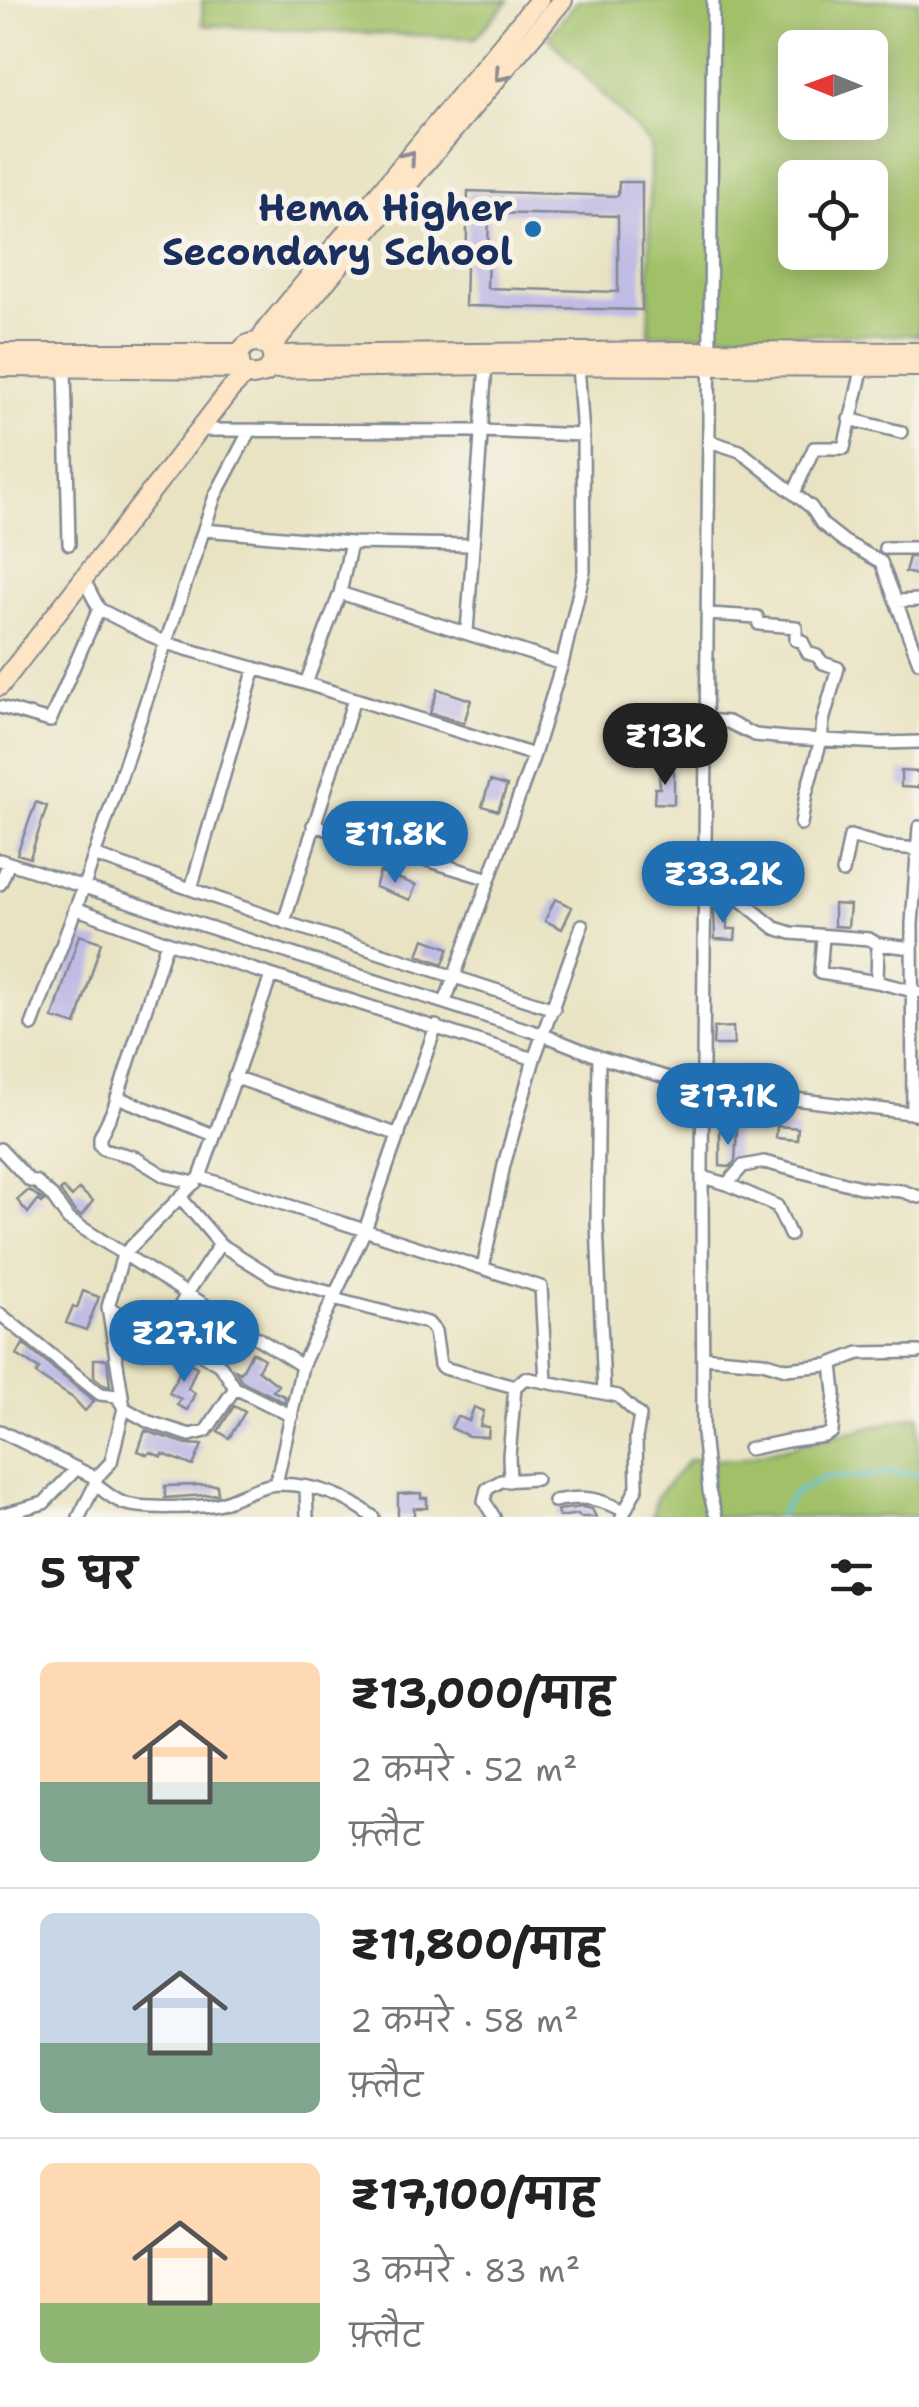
<!DOCTYPE html>
<html lang="hi">
<head>
<meta charset="utf-8">
<style>
	:root { --surface:#fff; --page:#f2f2f2; --text:#222; --muted:#767676; --line:#e0e0e0; --accent:#1f6fb2 }
	body { margin:0; font-family:"Shantell Sans","Playpen Sans Deva",sans-serif; background:var(--page); color:var(--text); height:100vh; display:flex; flex-direction:column; font-size:38px; white-space:nowrap }
	* { box-sizing:border-box; margin:0 }
	p { font-size:32px; color:var(--muted) }
	.icon { flex:none; width:55px; height:55px; fill:none; stroke:currentColor; stroke-width:2; stroke-linecap:round; stroke-linejoin:round }
	.map { position:relative; height:1517px; overflow:hidden }
	.side { display:flex; flex-direction:column; background:var(--surface); flex:1 }
	.side>* { flex:none }
	.needle { width:65px; rotate:271deg }
	.buttons { position:absolute; left:778px; top:30px; display:grid; gap:20px }
	.buttons a { display:grid; place-items:center; width:110px; height:110px; border-radius:15px; background:var(--surface); box-shadow:0 5px 25px #0003; font-size:50px }
	.price { position:absolute; translate:-50% -85px; padding:0 22px; border-radius:35px; background:var(--accent); color:#fff; font-size:32px; line-height:65px; filter:drop-shadow(0 2px 5px #0008) }
	.price::after { content:''; position:absolute; left:50%; top:60px; width:30px; height:22px; margin-left:-15px; background:inherit; clip-path:polygon(0 0,100% 0,50% 100%) }
	.price.active { background:#222; color:#fff }
	ul { padding:0; list-style:none }
	li { display:flex; align-items:center; gap:30px; height:250px; padding:0 40px }
	li+li { border-top:2px solid var(--line) }
	li span { display:grid; place-items:center; flex:none; width:280px; height:200px; border-radius:15px; color:#555 }
	li>.icon { margin-inline-start:auto }
	span .icon { width:120px; height:120px; fill:#fffc; stroke-width:1 }
	li b { font-size:42px }
	h2 { display:flex; justify-content:space-between; align-items:center; height:120px; padding:0 40px; font-size:42px }
	.map>svg:first-child { display:block }
	.green { fill:#a1c169; stroke:#5e7864; stroke-width:2.5; fill-rule:evenodd }
	.lines { fill:none; stroke-linecap:round; stroke-linejoin:round }
	.stream { stroke:#5ec4db; stroke-width:4 }
	.building { fill:#c0bae5; fill-rule:evenodd }
	.street-casing { stroke:#828990; stroke-width:16 }
	.secondary-casing { stroke:#828990; stroke-width:22 }
	.street { stroke:#fff; stroke-width:11 }
	.secondary { stroke:#fde5c5; stroke-width:18 }
	.oneway { stroke:#8c8a92 }
	.poi-dot { fill:#1f6fb2; stroke:#f7f3e8; stroke-width:4 }
	.labels { text-anchor:middle; dominant-baseline:central; stroke-width:10; stroke-linejoin:round; paint-order:stroke }
	.poi-label { font-size:38px; font-weight:bold; fill:#1b2f5e; stroke:#f7f3e8; text-anchor:end }
</style>
</head>
<body>
<div class="map">
<svg width="919" height="1517" viewBox="0 0 919 1517">
	<rect width="100%" height="100%" fill="#f7f3e8"/>
	<filter id="ink" filterUnits="userSpaceOnUse"><feTurbulence type="fractalNoise" baseFrequency=".01" numOctaves="2"/><feDisplacementMap in="SourceGraphic" scale="20" xChannelSelector="R" yChannelSelector="G"/><feConvolveMatrix kernelMatrix="1 2 1 2 8 2 1 2 1" color-interpolation-filters="sRGB"/></filter>
	<filter id="wash" filterUnits="userSpaceOnUse"><feTurbulence type="fractalNoise" baseFrequency=".0048" numOctaves="4" result="noise"/><feDisplacementMap in="SourceGraphic" scale="40" xChannelSelector="R" yChannelSelector="G"/><feGaussianBlur stdDeviation="2.25" result="paint"/><feColorMatrix in="noise" values="0 0 0 0 0 0 0 0 0 0 0 0 0 0 0 0 0 1.4 0 .05"/><feComposite in="paint" operator="in"/></filter>
	<g filter="url(#wash)">
		<rect width="100%" height="100%" fill="#e9e3c3"/>
		<!-- green -->
		<path class="green" d="M202,0H509L475,38L203,25Z
			M578,0H919V335L649,334L650,144L548,37ZM795,48H870V122H795ZM795,178H870V252H795Z
			M919,1415V1517H652L657,1496L689,1460L740,1459Z"/>
		<g class="lines">
			<!-- stream -->
			<path class="stream" d="M778,1517L794,1493L826,1477H859L895,1473H919"/>
		</g>
		<g id="blocks">
			<!-- building -->
			<path class="building" d="M619,182H642V310L465,306L468,191L618,196ZM489,213L618,216V292L487,288Z
				M909,557H919L917,575L905,572Z
				M438,689L471,700L464,723L430,713Z
				M659,771H674V804L654,803L655,788H660Z
				M901,771L919,772L918,788L901,787Z
				M490,781L507,786L498,811L482,806Z
				M36,802L47,806L30,858L17,854Z
				M380,872L416,885L410,900L375,887Z
				M555,899L572,907L562,929L545,921Z
				M834,904L850,905L848,927L834,926Z
				M714,909L728,910L727,929H736L735,940L715,939Z
				M79,935L101,942L76,1025L53,1018Z
				M424,939L449,948L443,964L418,955Z
				M733,1027L734,1045H713L714,1028Z
				M777,1126L798,1128L797,1140L776,1138Z
				M737,1130L735,1161L730,1167L720,1166V1131Z
				M63,1188L72,1197L79,1189L93,1201L81,1216L75,1212L60,1191Z
				M29,1190L44,1201L42,1203L38,1200L28,1213L17,1200Z
				M83,1291L99,1297L86,1330L66,1323L73,1306L77,1308Z
				M23,1344L94,1401L85,1411L73,1398L36,1374L39,1369L17,1355Z
				M252,1352L264,1359L258,1370L278,1385L273,1391L286,1397L284,1402L242,1381L235,1370L241,1373Z
				M94,1359H107L110,1386L104,1385L94,1377Z
				M185,1361L197,1367L188,1389L195,1393L187,1410L177,1405L181,1399L169,1393Z
				M234,1406L245,1412L229,1438L218,1431Z
				M474,1407L484,1411L480,1426L489,1427L488,1437L468,1436L451,1428L457,1416L469,1421Z
				M145,1431L187,1444L202,1445L193,1466L163,1454L162,1457L150,1452L148,1455L138,1451Z
				M199,1485H217L218,1494L165,1498V1486Z
				M421,1493V1498H427V1508H414V1517H398V1494Z
				M582,1507L592,1509L596,1517H580L578,1514L559,1517L557,1510Z"/>
		</g>
	</g>
	<g filter="url(#ink)">
		<use href="#blocks" fill-opacity="0" stroke="#828990" stroke-width="2.5"/>
		<g class="lines">
			<defs>
				<path id="street" d="M713,0L702,1170L703,1433L709,1491L716,1517
					M65,368L69,544
					M849,419L901,432
					M199,430L481,431L583,435
					M709,441L740,451L811,507L822,524L845,542L881,562L919,662
					M794,493L814,448H844L863,366
					M204,530L351,543L473,545
					M885,548H919
					M83,578L99,609L165,643L282,676L534,755
					M340,593L562,664
					M897,601L919,600
					M708,614L757,617L759,624L796,627V640L802,641L808,653L817,656L823,663L838,668L823,721L821,740L806,794L801,824
					M467,632L486,365
					M306,683L340,593L351,543
					M0,707L50,721L99,609
					M706,720L728,722L755,735L786,738L882,743L919,742
					M313,825L489,879
					M94,855L284,922L554,1009
					M0,860L544,1035L599,1057L702,1088L919,1114
					M843,872L850,836L885,846L917,849
					M0,884L9,863
					M191,889L255,668
					M703,890L732,893L775,928L791,933L869,939L878,944L912,948
					M75,908L167,942L534,1059
					M284,922L354,699
					M823,937L820,973L877,982L917,992
					M167,942L114,1108L100,1137V1145L104,1149L134,1157L165,1176L195,1183
					M877,982L878,944
					M445,1002L534,755L562,664L584,571L583,435L578,365
					M32,1025L84,886L215,496L250,430
					M599,1057L597,1223L604,1393
					M234,1077L399,1135
					M117,1097L214,1135
					M913,1114L912,924L919,827
					M0,1149L30,1181H35L52,1196L68,1219L302,1366L276,1484
					M200,1177L541,1287L546,1382
					M702,1177L727,1184L777,1206L790,1235
					M727,1184L743,1166L764,1162L864,1188L902,1191L919,1197
					M181,1198L220,1244L273,1277L335,1294
					M483,1268L504,1165L534,1059L582,925
					M333,1299L428,1323L435,1331L440,1365L444,1368L515,1387
					M108,1307L145,1328L188,1346L221,1366L235,1388L292,1416
					M0,1314L100,1394L117,1396L124,1408L149,1422L190,1435L206,1431L235,1388
					M163,1336L188,1292L220,1244
					M703,1357L763,1362L786,1369L828,1365L859,1353L919,1352
					M302,1366L365,1230L436,1026
					M0,1431L96,1478L111,1462L124,1408L108,1307L123,1255L200,1177L271,976
					M749,1449L787,1441L824,1436L832,1432L835,1393L832,1364
					M510,1481L509,1456L515,1387L525,1378L618,1396L640,1416L636,1438L637,1487L622,1517
					M95,1484C103,1490 111,1498 121,1502C138,1510 202,1508 221,1503C239,1497 261,1484 280,1484C315,1485 346,1495 373,1517
					M306,1488L307,1517
					M554,1501C585,1495 597,1498 625,1511
					M0,1515L44,1503L75,1470
					M79,1517L93,1489L96,1480
					M494,1517L484,1501L487,1489L501,1481L536,1479"/>
				<path id="secondary" d="M259,342L270,348L273,361L266,373L253,376L242,369C236,354 242,342 259,342L268,327L539,0
					M270,348L563,0
					M0,353H240
					M273,355L684,351L919,352
					M0,367L242,369
					M269,369L486,365L919,367
					M0,686L230,390L247,373"/>
			</defs>
			<!-- street casing -->
			<use href="#street" class="street-casing"/>
			<!-- secondary casing -->
			<use href="#secondary" class="secondary-casing"/>
			<!-- street -->
			<use href="#street" class="street"/>
			<!-- secondary -->
			<use href="#secondary" class="secondary"/>
		</g>
		<!-- one-way arrows -->
		<defs><path id="oneway-chevron" d="M-2-3.5L2.5 0L-2 3.5" fill="none" stroke-width="1.6" stroke-linecap="round" stroke-linejoin="round" transform="scale(2.5)"/></defs>
		<g class="oneway">
			<use href="#oneway-chevron" transform="translate(501 75) rotate(130)"/>
			<use href="#oneway-chevron" transform="translate(409 157) rotate(-50)"/>
		</g>
	</g>
	<!-- markers -->
	<circle class="poi-dot" cx="533" cy="229" r="10"/>
	<g class="labels">
		<!-- poi labels -->
		<g class="poi-label">
			<text x="513" y="207">Hema Higher<tspan x="513" dy="44">Secondary School</tspan></text>
		</g>
	</g>
</svg>
<div class="buttons">
<a><svg class="needle" viewBox="-14 -14 28 28"><path d="M0-13l5 13h-10z" fill="#e53935"/><path d="M0 13l5-13h-10z" fill="#767676"/></svg></a>
<a><svg class="icon" aria-label="locate" viewBox="0 0 24 24"><circle cx="12" cy="12" r="6"/><path d="M12 2v4M12 18v4M2 12h4M18 12h4"/></svg></a>
</div>
<b class="price active" style="left:665px;top:788px">₹13K</b>
<b class="price" style="left:395px;top:886px">₹11.8K</b>
<b class="price" style="left:723px;top:926px">₹33.2K</b>
<b class="price" style="left:728px;top:1148px">₹17.1K</b>
<b class="price" style="left:184px;top:1385px">₹27.1K</b>
</div>
<section class="side">
<h2>5 घर<svg class="icon" aria-label="filters" viewBox="0 0 24 24"><path d="M4 7h16M4 17h16"/><circle cx="9" cy="7" r="2"/><circle cx="15" cy="17" r="2"/></svg></h2>
<ul>
<li><span style="background:linear-gradient(#ffd9b3 60%,#7fa58c 0)"><svg class="icon" aria-label="home" viewBox="0 0 24 24"><path d="M3 11l9-7 9 7M6 9v11h12V9"/></svg></span><div><b>₹13,000/माह</b><p>2 कमरे · 52 m²</p><p>फ़्लैट</p></div></li>
<li><span style="background:linear-gradient(#c9d6e8 65%,#7fa58c 0)"><svg class="icon" aria-label="home" viewBox="0 0 24 24"><path d="M3 11l9-7 9 7M6 9v11h12V9"/></svg></span><div><b>₹11,800/माह</b><p>2 कमरे · 58 m²</p><p>फ़्लैट</p></div></li>
<li><span style="background:linear-gradient(#ffd9b3 70%,#8fb573 0)"><svg class="icon" aria-label="home" viewBox="0 0 24 24"><path d="M3 11l9-7 9 7M6 9v11h12V9"/></svg></span><div><b>₹17,100/माह</b><p>3 कमरे · 83 m²</p><p>फ़्लैट</p></div></li>
</ul>
</section>
</body>
</html>
